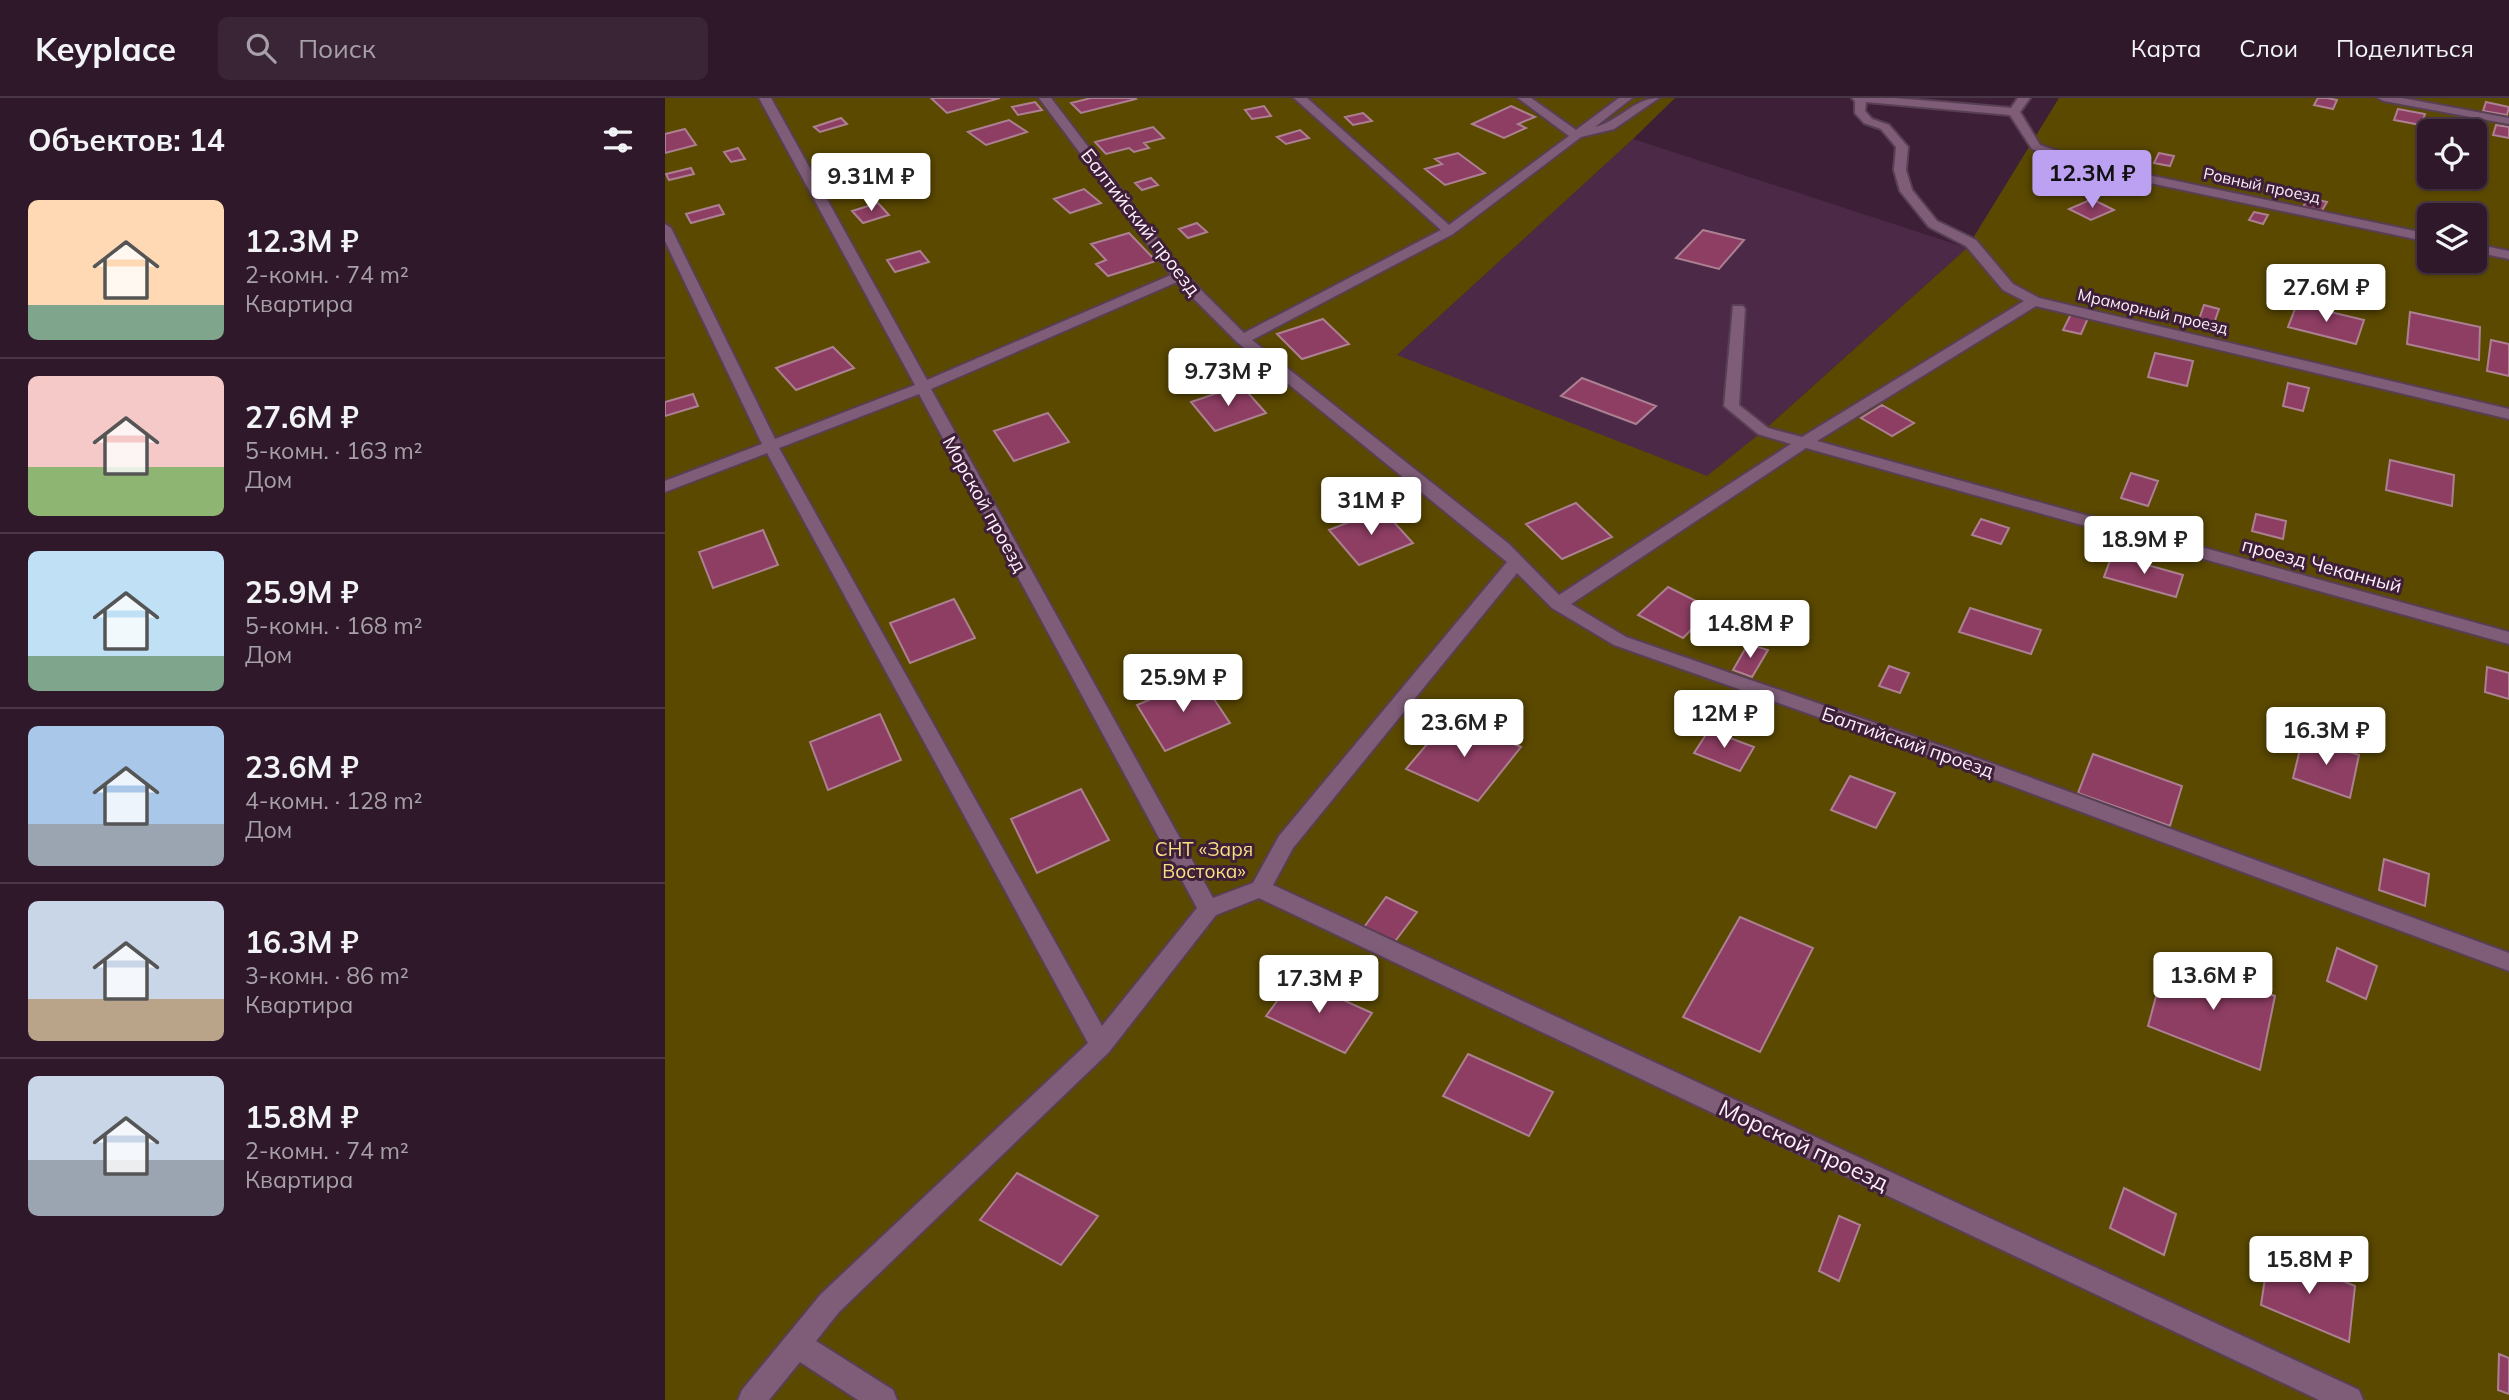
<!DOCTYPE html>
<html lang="ru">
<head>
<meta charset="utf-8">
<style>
	:root { --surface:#2e182a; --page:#3a2536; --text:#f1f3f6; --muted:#a7a0a8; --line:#493747; --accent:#bca0f2 }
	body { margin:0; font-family:Mulish,sans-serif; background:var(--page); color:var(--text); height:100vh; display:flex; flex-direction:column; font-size:26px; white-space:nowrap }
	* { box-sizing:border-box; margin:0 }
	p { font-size:23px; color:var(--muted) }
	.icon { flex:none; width:38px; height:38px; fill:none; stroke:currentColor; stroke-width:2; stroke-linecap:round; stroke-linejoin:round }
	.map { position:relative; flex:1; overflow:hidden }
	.sheet { display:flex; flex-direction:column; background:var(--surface); width:665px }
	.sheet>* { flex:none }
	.tools { position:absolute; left:1752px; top:21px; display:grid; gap:14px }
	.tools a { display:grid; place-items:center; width:70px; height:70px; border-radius:10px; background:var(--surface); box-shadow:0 2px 5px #0004,0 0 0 2px var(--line); font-size:35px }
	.price { position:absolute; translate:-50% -60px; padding:0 16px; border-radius:7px; background:#fff; color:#222; font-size:23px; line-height:46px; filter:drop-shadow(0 2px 4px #0008) }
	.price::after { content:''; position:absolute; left:50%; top:42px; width:21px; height:16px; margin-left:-10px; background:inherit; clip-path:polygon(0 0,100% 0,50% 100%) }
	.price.active { background:var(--accent); color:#111 }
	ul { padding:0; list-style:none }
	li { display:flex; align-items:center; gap:21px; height:175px; padding:0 28px }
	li+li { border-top:2px solid var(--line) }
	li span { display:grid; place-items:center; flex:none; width:196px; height:140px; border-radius:10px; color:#555 }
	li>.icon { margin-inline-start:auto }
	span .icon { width:84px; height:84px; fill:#fffc; stroke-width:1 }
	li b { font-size:30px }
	h2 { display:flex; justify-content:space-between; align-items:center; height:84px; padding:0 28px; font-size:30px }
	header { display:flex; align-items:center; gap:42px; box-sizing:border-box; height:98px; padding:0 35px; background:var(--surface); border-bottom:2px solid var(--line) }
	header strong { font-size:33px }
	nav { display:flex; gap:38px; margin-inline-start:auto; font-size:24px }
	.search { width:490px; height:63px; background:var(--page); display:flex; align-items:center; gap:18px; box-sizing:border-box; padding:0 24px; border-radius:10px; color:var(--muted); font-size:26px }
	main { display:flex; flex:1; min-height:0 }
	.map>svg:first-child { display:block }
	.built { fill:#4c2a47 }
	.green { fill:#5b4900; fill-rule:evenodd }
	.building { fill:#8e3e63; stroke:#ac8092; stroke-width:2 }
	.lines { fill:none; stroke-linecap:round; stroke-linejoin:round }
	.service-casing { stroke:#583f54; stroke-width:4 }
	.service { fill:#7f5d78; fill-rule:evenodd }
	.labels { text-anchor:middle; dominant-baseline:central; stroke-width:6; stroke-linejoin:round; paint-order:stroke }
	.far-street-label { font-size:16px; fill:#feeefa; stroke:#3d2038 }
	.street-label { font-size:19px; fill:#feeefa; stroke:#3d2038 }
	.park-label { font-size:19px; fill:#fbdf83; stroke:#3d2038 }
	.near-street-label { font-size:23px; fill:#feeefa; stroke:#3d2038 }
</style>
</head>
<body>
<header>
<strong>Keyplace</strong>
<div class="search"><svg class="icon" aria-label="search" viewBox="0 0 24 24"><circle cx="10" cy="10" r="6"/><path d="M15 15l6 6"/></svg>Поиск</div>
<nav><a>Карта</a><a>Слои</a><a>Поделиться</a></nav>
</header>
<main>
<section class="sheet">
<h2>Объектов: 14<svg class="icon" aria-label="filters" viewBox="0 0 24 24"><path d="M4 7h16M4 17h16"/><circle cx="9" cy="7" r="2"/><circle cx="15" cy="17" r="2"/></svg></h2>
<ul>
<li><span style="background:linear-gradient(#ffd9b3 75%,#7fa58c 0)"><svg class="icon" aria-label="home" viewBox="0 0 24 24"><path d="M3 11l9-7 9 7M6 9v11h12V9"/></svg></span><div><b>12.3M ₽</b><p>2-комн. · 74 m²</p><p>Квартира</p></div></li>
<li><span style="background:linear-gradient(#f6c9c9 65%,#8fb573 0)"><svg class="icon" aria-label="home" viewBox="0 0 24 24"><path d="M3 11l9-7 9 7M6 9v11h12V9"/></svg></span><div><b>27.6M ₽</b><p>5-комн. · 163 m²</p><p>Дом</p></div></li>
<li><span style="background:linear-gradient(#bfe0f5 75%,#7fa58c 0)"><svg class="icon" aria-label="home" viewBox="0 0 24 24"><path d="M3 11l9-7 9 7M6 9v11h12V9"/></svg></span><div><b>25.9M ₽</b><p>5-комн. · 168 m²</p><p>Дом</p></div></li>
<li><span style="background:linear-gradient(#a9c7e8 70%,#9aa5b1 0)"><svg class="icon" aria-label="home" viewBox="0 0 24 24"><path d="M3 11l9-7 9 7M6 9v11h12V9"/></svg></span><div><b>23.6M ₽</b><p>4-комн. · 128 m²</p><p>Дом</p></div></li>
<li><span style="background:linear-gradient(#c9d6e8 70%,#b9a48a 0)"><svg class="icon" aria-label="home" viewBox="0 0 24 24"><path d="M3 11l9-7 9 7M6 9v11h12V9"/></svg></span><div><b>16.3M ₽</b><p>3-комн. · 86 m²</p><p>Квартира</p></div></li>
<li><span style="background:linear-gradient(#c9d6e8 60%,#9aa5b1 0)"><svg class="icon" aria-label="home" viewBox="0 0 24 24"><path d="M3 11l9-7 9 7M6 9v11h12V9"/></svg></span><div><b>15.8M ₽</b><p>2-комн. · 74 m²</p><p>Квартира</p></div></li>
</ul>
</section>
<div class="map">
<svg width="1844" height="1302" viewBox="0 0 1844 1302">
	<rect width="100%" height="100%" fill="#3d2038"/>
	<!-- built -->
	<path class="built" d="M968,41L1302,150L1098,333L1042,379L731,258Z"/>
	<!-- green -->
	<path class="green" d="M0,0H1010L968,41L732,257L1042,378L1098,333L1302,150L1394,0H1844V1302H0ZM1764,33H1810V79H1764ZM1764,117H1810V163H1764Z"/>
	<!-- building -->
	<path class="building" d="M266,0H335L282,15Z
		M426,0H470L471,1L416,15L406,5Z
		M1653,0H1662L1672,2L1668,11L1649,7Z
		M370,4L377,12L353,17L347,9Z
		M1821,4L1844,9L1842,17L1818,13Z
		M599,8L606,18L587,21L580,12Z
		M846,8L870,19L853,26L861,30L839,40L807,26Z
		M1733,11L1760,16L1756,27L1729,22Z
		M698,15L707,23L688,27L680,19Z
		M176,20L182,26L155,34L149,29Z
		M344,22L362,34L321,47L303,34Z
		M1831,27L1844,29V40L1828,37Z
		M488,29L499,40L479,45L484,50L469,54L464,50L441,56L430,44Z
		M20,31L31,47L0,55V36Z
		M635,32L644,40L621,46L612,39Z
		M73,50L80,61L66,64L59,54Z
		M793,55L820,75L780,87L760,71L777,66L770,61Z
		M1494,55L1509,58L1505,68L1489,65Z
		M26,70L29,76L4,82L1,76Z
		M486,80L493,87L477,92L470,85Z
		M419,91L436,105L405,115L389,101Z
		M1643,100L1662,104L1656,114L1638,109Z
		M1427,101L1449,112L1426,122L1404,111Z
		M213,105L224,117L198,125L187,113Z
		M54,107L59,116L26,125L21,116Z
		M1589,114L1603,117L1598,126L1584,122Z
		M532,125L542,134L523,140L514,131Z
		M1038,132L1079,142L1054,171L1011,160Z
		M464,135L491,163L443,178L431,166L441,162L426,146Z
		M255,153L264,164L230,174L222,162Z
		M1632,206L1699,222L1691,246L1623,229Z
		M1539,207L1554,211L1547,231L1532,227Z
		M1407,214L1424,218L1416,236L1398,232Z
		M1745,214L1815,229L1814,262L1742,246Z
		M658,221L684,246L637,261L612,236Z
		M1826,242L1844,246V278L1822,273Z
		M168,249L189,270L131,292L111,270Z
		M1490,255L1528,263L1522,288L1483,279Z
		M917,280L991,308L971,326L896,298Z
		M1623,285L1644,290L1638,313L1618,308Z
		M576,287L601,315L550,333L526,304Z
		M28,296L33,308L0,318V304Z
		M1217,307L1249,325L1227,338L1196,320Z
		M383,315L404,344L349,363L329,333Z
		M1725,362L1789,377L1787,408L1721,392Z
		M1466,375L1493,383L1483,408L1456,400Z
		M911,405L947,439L897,461L861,426Z
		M717,411L748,445L694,467L664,432Z
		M1591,416L1621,423L1618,441L1587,433Z
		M1316,421L1344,430L1336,446L1307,437Z
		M98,432L113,467L48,490L34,454Z
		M1447,457L1518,477L1511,499L1439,479Z
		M1003,489L1047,511L1018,540L973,517Z
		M289,501L310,540L245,565L225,525Z
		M1305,510L1376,532L1366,556L1294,534Z
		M1083,546L1103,552L1087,579L1068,572Z
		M1224,568L1244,575L1235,595L1214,588Z
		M1822,569L1844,575V601L1820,594Z
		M535,580L565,625L500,653L472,607Z
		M215,616L236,662L163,692L145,644Z
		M785,619L856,649L813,703L741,671Z
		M1044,632L1089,649L1075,673L1029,655Z
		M1638,639L1694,657L1685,700L1628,680Z
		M1428,656L1517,688L1505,728L1413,695Z
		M1185,678L1230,695L1211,730L1166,712Z
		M416,691L444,742L372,775L346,721Z
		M1719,761L1764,776L1760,808L1714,792Z
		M721,799L752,814L728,846L697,832Z
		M1075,819L1148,850L1095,954L1018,919Z
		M1672,850L1712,868L1701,901L1662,883Z
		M1502,858L1610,898L1595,972L1483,928Z
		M629,880L707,915L680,955L601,918Z
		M803,956L888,994L864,1038L778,998Z
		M352,1075L433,1118L396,1167L315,1122Z
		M1459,1090L1511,1116L1499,1157L1445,1130Z
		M1174,1118L1195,1127L1174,1183L1154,1173Z
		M1604,1153L1690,1188L1684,1244L1596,1207Z
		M1834,1256L1844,1260V1296L1833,1292Z"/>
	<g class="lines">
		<defs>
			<path id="service" d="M94,0H106L262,282L506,177L374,0H386L519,175L579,235L776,132L629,0H642L784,127L904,38L853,0H866L911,32L954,0H967L930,29C953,24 969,0 994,0L949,31L916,39L788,136L587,242L844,446L894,497L1126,346L1093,336L1059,308L1068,208H1078L1080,211L1074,307L1103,330L1137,339L1359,203L1338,192L1301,148L1264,129L1235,93L1229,72L1231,49L1216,31L1199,25L1190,15V3L1187,0H1230L1346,10L1353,0H1365L1355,14L1375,47L1426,65L1764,136V144L1419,71L1367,51L1345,17L1201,4L1200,13L1207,21L1224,27L1243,49L1241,72L1247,92L1272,123L1311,142L1348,186L1374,200L1844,311V321L1371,208L1152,343L1844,534V546L1141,350L906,506L961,539L1323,664L1844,855V873L1309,674L949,547L887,510L852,475L628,750L608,787L1694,1292L1698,1302H1654L594,800L551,817L444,954L174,1214L151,1243L228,1292L232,1302H193L135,1264L104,1302H73L77,1292L156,1196L423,945L102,355L0,394V383L97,346L0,143V126L6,130L110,341L250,287ZM512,184L572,244L842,464L614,738L588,785L548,800L266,291ZM254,296L532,810L437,928L114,350Z
				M1713,0H1737L1844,20V26L1719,3Z
				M1810,146L1844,153V161L1810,154Z"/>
		</defs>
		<!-- service casing -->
		<use href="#service" class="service-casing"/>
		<!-- service -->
		<use href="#service" class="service"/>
	</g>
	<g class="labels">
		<!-- far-street labels -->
		<g class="far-street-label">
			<text transform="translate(1597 87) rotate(12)">Ровный проезд</text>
			<text transform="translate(1488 213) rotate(13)">Мраморный проезд</text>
		</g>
		<!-- street labels -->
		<g class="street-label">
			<text transform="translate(476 124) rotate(52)">Балтийский проезд</text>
			<text transform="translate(320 406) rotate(61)">Морской проезд</text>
			<text transform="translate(1657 467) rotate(15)">проезд Чеканный</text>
			<text transform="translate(1243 644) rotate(19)">Балтийский проезд</text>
		</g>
		<!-- park labels -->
		<g class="park-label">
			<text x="539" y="751">СНТ «Заря<tspan x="539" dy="22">Востока»</tspan></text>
		</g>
		<!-- near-street labels -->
		<g class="near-street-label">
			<text transform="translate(1139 1047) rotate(25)">Морской проезд</text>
		</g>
	</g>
</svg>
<div class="tools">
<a><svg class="icon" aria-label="locate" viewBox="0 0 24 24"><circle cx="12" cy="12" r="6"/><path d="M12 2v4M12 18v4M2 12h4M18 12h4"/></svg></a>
<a><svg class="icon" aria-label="layers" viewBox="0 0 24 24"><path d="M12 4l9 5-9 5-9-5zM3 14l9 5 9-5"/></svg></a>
</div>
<b class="price active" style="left:1427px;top:112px">12.3M ₽</b>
<b class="price" style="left:206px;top:115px">9.31M ₽</b>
<b class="price" style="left:1661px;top:226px">27.6M ₽</b>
<b class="price" style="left:563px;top:310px">9.73M ₽</b>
<b class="price" style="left:706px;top:439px">31M ₽</b>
<b class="price" style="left:1479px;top:478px">18.9M ₽</b>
<b class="price" style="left:1085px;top:562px">14.8M ₽</b>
<b class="price" style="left:518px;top:616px">25.9M ₽</b>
<b class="price" style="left:1059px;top:652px">12M ₽</b>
<b class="price" style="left:799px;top:661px">23.6M ₽</b>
<b class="price" style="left:1661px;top:669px">16.3M ₽</b>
<b class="price" style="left:1548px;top:914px">13.6M ₽</b>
<b class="price" style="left:654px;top:917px">17.3M ₽</b>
<b class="price" style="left:1644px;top:1198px">15.8M ₽</b>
</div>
</main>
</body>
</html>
